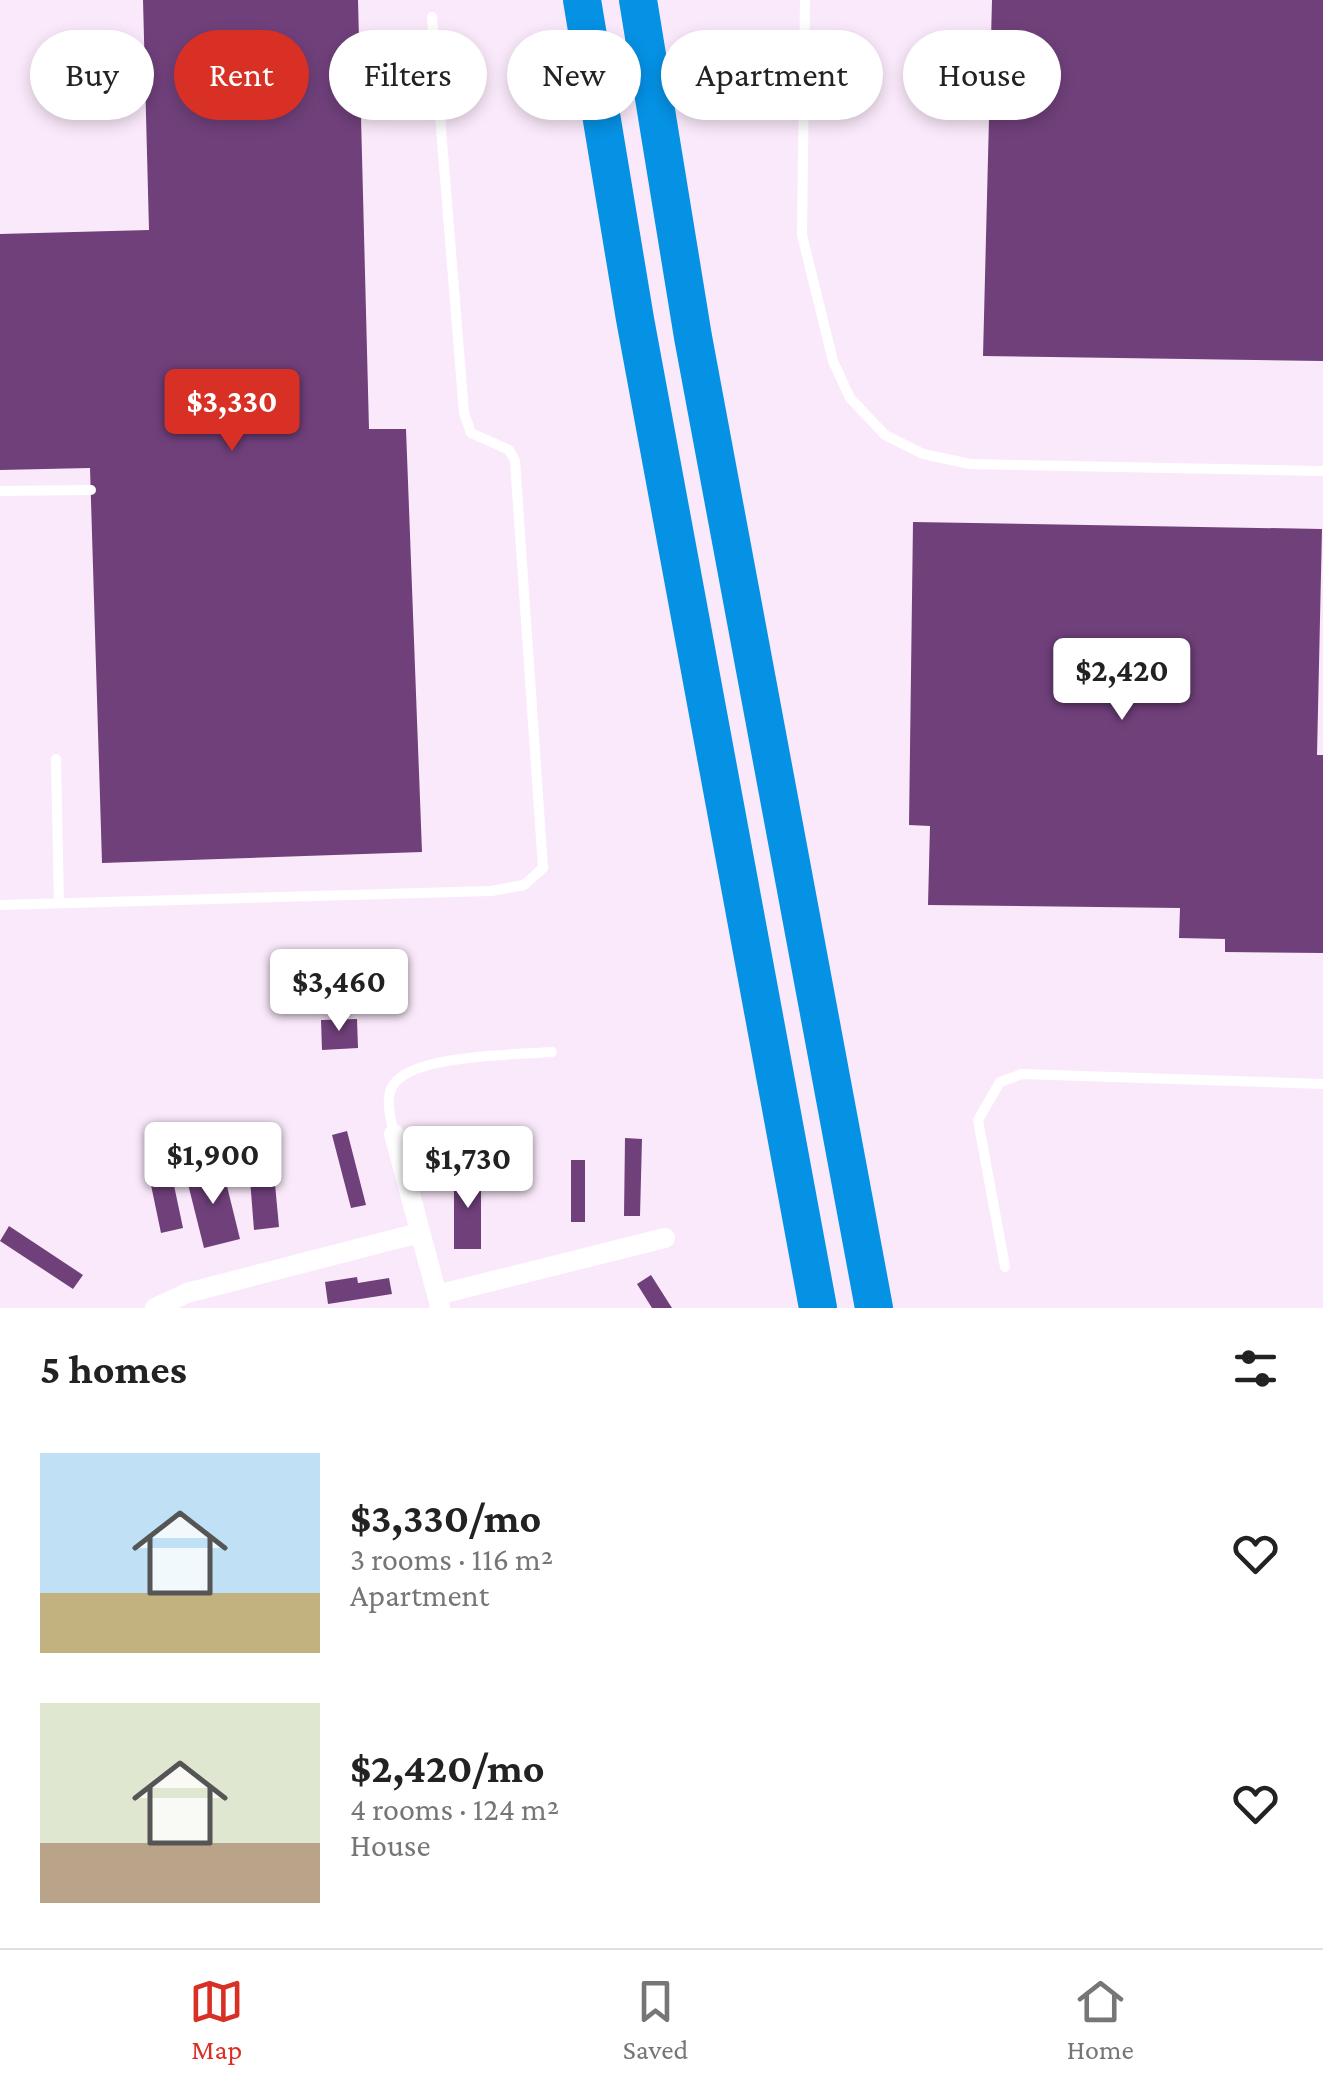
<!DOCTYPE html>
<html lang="en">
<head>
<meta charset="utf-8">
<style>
	:root { --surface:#fff; --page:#f6f6f6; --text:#222; --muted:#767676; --line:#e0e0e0; --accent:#d93025 }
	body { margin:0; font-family:"Crimson Pro",serif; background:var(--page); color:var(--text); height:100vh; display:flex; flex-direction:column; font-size:38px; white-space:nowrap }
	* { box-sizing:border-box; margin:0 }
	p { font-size:32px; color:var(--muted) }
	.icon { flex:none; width:55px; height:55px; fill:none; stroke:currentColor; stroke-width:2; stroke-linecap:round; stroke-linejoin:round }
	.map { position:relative; height:1308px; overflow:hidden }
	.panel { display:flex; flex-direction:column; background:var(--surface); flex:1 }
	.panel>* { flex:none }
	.banner { position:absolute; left:30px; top:30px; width:1265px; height:90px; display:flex; gap:20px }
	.price { position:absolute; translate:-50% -85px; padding:0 22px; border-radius:10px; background:#fff; color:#222; font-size:32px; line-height:65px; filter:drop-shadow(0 2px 5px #0008) }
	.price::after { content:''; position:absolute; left:50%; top:60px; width:30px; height:22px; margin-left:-15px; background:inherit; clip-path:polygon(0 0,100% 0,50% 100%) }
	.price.current { background:var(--accent); color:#fff }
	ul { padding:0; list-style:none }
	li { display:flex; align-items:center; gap:30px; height:250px; padding:0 40px }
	li span { display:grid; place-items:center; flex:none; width:280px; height:200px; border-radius:0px; color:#555 }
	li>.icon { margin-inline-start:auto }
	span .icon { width:120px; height:120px; fill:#fffc; stroke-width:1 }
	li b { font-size:42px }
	h2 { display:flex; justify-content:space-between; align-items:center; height:120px; padding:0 40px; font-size:42px }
	.tag { padding:0 35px; border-radius:45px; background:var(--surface); box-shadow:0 5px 15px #0003; font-size:35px; line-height:90px }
	.tag.current { background:var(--accent); color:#fff }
	.dock { display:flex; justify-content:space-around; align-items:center; height:140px; border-top:2px solid var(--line); background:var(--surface); font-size:28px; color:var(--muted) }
	.dock a { display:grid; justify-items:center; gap:5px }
	.dock .current { color:var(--accent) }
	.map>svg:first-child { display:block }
	.building { fill:#70407b }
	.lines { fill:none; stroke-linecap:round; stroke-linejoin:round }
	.service { stroke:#fff; stroke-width:10 }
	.minor { stroke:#fff; stroke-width:20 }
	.motorway { stroke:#0591e4; stroke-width:38 }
</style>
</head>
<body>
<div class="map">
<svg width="1323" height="1308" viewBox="0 0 1323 1308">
	<rect width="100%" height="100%" fill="#fae9fa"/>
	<!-- building -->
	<path class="building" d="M143,0H358L369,429H406L422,852L102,863L90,468L0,470V234L149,230Z
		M992,0H1323V361L983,356Z
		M913,522L1322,529L1317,755H1323V953L1225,952V939L1179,938L1180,908L928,905L930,826L909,825Z
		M357,1019L358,1048L322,1050L321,1020Z
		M204,1127L213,1162L185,1168L177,1134Z
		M347,1131L366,1205L351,1208L332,1135Z
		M625,1138L642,1139L640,1216H624Z
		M272,1152L279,1227L254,1230L248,1154Z
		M178,1154L182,1173L172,1176L183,1228L161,1233L146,1161Z
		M571,1160H585V1222H571Z
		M222,1166L240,1239L204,1248L186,1176Z
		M454,1173H481V1249H454Z
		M9,1226L83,1275L73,1289L0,1241Z
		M651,1275L672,1308H652L637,1284Z
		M357,1277L358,1283L389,1278L392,1294L328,1304L325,1282Z"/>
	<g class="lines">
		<!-- service -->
		<path class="service" d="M805,0L802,235L833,361L850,398L885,435L923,454L970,464L1323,471
			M0,491L91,490
			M56,759L59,903
			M0,905L491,891L524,885L543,868L515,461L509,450L471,433L464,413L432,17
			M394,1134C391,1119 385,1101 392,1087C409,1054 517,1055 552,1052
			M1005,1267L978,1120L1000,1082L1022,1074L1323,1084"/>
		<!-- minor -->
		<path class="minor" d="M394,1134L440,1306
			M437,1295L665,1238
			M155,1308L187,1293L419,1233"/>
		<!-- motorway -->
		<path class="motorway" d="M582,0L635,319L818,1308
			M638,0L693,337L874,1308"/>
	</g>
</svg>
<b class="price current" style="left:232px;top:454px">$3,330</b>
<b class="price" style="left:1122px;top:723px">$2,420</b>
<b class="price" style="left:339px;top:1034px">$3,460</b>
<b class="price" style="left:213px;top:1207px">$1,900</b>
<b class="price" style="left:468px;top:1211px">$1,730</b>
<div class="banner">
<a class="tag">Buy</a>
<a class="tag current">Rent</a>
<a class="tag">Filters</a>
<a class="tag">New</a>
<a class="tag">Apartment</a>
<a class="tag">House</a>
</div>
</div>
<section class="panel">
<h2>5 homes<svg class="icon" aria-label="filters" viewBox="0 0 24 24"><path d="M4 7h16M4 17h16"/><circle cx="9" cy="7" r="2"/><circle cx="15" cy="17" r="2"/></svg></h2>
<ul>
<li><span style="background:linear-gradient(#bfe0f5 70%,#c2b280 0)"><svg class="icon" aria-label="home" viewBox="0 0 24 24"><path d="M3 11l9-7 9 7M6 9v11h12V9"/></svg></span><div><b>$3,330/mo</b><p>3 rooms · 116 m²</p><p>Apartment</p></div><svg class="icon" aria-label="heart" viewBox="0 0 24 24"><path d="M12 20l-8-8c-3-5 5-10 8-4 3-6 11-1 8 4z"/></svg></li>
<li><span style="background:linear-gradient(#dfe7d0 70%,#b9a48a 0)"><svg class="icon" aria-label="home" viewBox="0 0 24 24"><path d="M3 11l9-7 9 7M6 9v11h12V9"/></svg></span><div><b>$2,420/mo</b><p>4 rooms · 124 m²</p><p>House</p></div><svg class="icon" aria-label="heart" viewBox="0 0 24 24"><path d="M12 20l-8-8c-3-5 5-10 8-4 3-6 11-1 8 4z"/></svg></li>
</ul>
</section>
<nav class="dock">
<a class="current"><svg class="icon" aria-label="map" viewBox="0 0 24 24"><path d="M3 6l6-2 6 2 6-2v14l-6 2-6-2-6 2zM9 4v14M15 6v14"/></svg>Map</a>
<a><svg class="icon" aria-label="saved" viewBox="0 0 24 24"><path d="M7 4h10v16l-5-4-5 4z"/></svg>Saved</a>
<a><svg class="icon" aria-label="home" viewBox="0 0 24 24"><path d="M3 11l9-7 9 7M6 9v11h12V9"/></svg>Home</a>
</nav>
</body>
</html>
